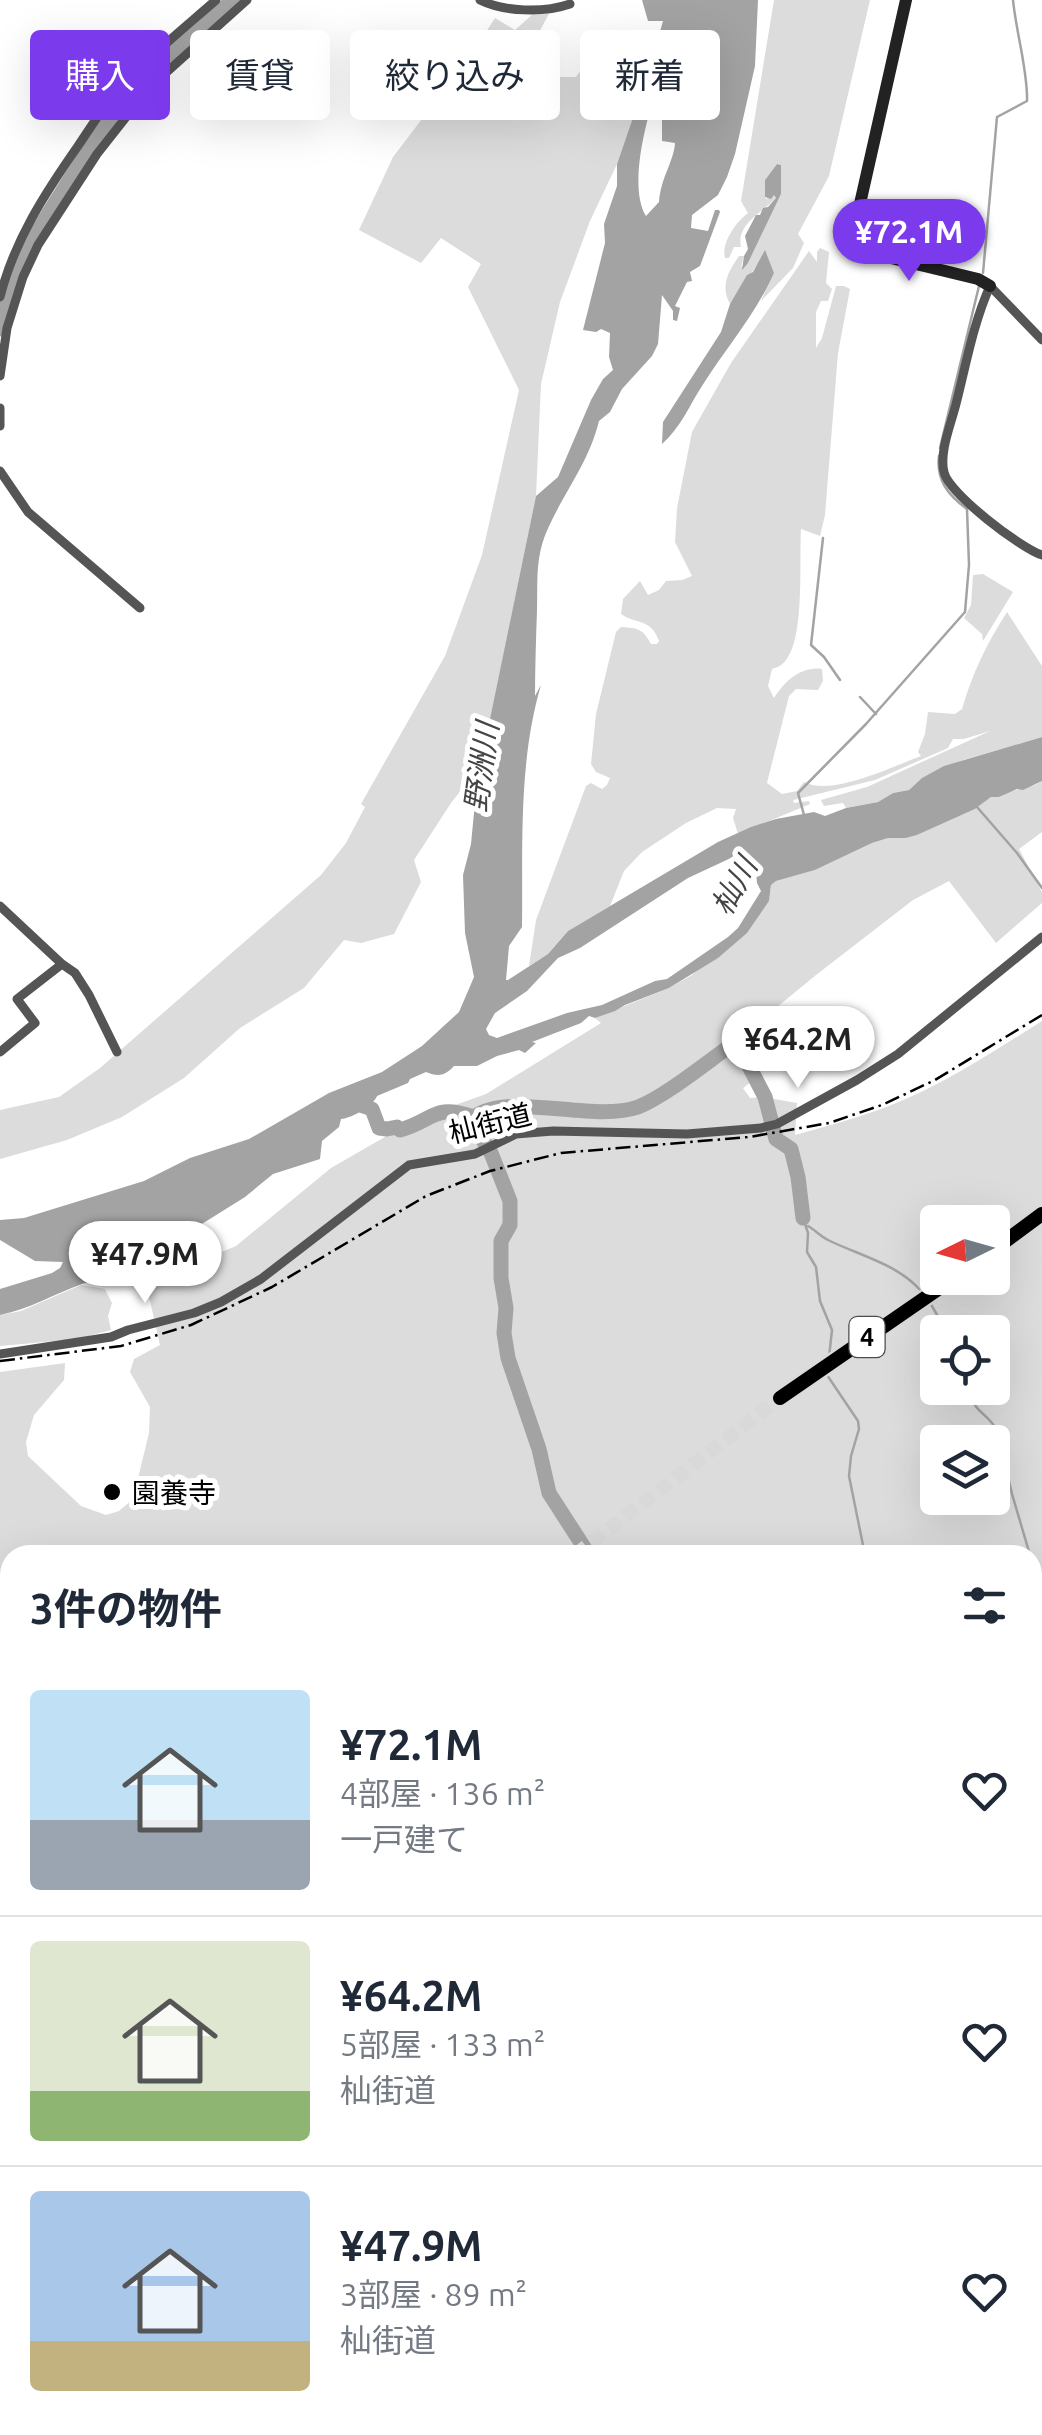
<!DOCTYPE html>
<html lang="ja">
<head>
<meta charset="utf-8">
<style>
	:root { --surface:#fff; --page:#f6f6f7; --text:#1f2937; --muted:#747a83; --line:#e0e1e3; --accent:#7c3aed }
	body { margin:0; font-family:Ubuntu,"Noto Sans JP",sans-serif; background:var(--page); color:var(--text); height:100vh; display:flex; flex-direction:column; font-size:38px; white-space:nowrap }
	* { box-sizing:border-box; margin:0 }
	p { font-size:32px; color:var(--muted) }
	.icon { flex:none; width:55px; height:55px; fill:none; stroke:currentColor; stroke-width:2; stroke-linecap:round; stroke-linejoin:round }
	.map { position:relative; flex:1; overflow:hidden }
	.side { position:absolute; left:0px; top:1545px; width:1042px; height:890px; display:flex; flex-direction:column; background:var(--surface); border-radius:30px 30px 0 0; box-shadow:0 10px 40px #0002 }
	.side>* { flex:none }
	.banner { position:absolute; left:30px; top:30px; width:982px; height:90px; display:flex; gap:20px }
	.needle { width:65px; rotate:265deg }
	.buttons { position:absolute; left:920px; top:1205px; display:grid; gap:20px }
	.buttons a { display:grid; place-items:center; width:90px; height:90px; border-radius:10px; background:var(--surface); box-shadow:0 10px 40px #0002; font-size:50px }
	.price { position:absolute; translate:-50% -85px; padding:0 22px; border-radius:35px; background:#fff; color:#222; font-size:32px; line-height:65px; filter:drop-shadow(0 2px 5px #0008) }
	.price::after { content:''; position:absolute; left:50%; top:60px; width:30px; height:22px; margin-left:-15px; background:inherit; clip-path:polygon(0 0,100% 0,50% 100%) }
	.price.selected { background:var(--accent); color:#fff }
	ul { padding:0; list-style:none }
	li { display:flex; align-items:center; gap:30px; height:250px; padding:0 30px }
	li+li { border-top:2px solid var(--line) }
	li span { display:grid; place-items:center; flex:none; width:280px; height:200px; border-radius:10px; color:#555 }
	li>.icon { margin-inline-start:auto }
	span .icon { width:120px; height:120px; fill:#fffc; stroke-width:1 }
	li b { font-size:42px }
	h2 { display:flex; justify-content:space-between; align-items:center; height:120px; padding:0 30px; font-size:42px }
	.pill { padding:0 35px; border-radius:10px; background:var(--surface); box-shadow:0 10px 40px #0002; font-size:35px; line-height:90px }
	.pill.selected { background:var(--accent); color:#fff }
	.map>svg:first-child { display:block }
	.green { fill:#dcdcdc; fill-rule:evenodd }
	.water { fill:#a3a3a3; fill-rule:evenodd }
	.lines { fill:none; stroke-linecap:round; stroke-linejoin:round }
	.stream { stroke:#a3a3a3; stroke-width:2.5 }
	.river { stroke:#a3a3a3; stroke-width:15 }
	.primary-tunnel { stroke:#d9d9d9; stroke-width:14; stroke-dasharray:14 7; stroke-linecap:butt }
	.primary-casing { stroke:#dbdbdb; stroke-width:19 }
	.street { stroke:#555; stroke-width:9 }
	.secondary { stroke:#222; stroke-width:12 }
	.primary { stroke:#000; stroke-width:14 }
	.rail { stroke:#000; stroke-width:2.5; stroke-dasharray:15 5 2.5 5; stroke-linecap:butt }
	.poi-dot { fill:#000; stroke:#fff; stroke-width:4 }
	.labels { text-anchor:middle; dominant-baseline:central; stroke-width:10; stroke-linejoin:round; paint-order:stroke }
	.shield { fill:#fff; stroke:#4c4c4c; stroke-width:2.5 }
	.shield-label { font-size:25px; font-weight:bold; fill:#000 }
	.street-label { font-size:28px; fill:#000; stroke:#fff }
	.poi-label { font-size:28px; fill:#000; stroke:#fff; text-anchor:start }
	.water-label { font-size:30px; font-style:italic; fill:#444; stroke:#fff }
</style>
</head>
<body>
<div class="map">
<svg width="1042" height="2435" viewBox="0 0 1042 2435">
	<rect width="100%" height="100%" fill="#fff"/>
	<!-- green -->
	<path class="green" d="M774,0H870L829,176L798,234L804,243L793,268L761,301L774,273L765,252C754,271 742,285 730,304C720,286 728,272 739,256H744L741,267L748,263L781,194V165L777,164L765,180V197L766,199L774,195L776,198C762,213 736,224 741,247H734L729,258H725C721,243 736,222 748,213L741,201Z
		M550,12L537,36L550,55L555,77H576L609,30L633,39L648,74L617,164L590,221L560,302L541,384L536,496L481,765L451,803L414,860L421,882L394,934L361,943L344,940L304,988L240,1028L184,1078L122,1117L67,1140L0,1159V1110L59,1097L100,1068L321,875L346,843L365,807L361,804L445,656L482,555L519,390L468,287L481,264L441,238L421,263L359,230L393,157L473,52L495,18L515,30L533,14Z
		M820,248L829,252L826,283L832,289L828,301H821L816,312V348L822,338L836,286H844L850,289L838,353L825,515L820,536L801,529C799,560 805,637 786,660C781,666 780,666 772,669L768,686L774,698C785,681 801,666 822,669L823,681L818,690L796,689L789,696L767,783L782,794L797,791L804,782C830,797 894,766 921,756L918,752L925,734L928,712L955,714L962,709C972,674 987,643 1007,612L1042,666V737L963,760L922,778L909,790L893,793L878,802L846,808L843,803L824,806L821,800L867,787L990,731L964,739H953L948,748L875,780L793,800L794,803L809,801L810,804L738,834L733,818L736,809L717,808L686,823L642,852L624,871L610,906L568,931L548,954L529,966L536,920L586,786L591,783L602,789L607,785L610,778L596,772L591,764L596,714L616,632L621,627C638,628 643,629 651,644H657L659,641C651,618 637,625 621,614L623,599L640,581L648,595L659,590L666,581L682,580L692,576L675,542L677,508L692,432L731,363L809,251L817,262V252Z
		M983,574L1013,592L983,641L982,634L964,618L971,605L973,575Z
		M1042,781V832L1019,849L1042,892V903L996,943L949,881L913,900L816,975L749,1030L736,1053L755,1079L743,1088L750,1098L763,1097L797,1103L795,1135C838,1123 880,1112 921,1092C963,1072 1002,1046 1042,1021V2435H0V1372L65,1363L64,1380L34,1415L26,1442L28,1456L81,1506L106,1515L119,1511L133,1499L149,1433L150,1407L130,1372L134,1359L160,1345L146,1283L236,1246L331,1168L416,1119L486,1094L601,1023L595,1018L669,988L692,975L769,901L771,885L776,881L815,870L872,843L888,838H906L917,835L975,809L991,797H999L1005,793L1035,785ZM938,1222H992V1278H938ZM938,1332H992V1388H938ZM938,1442H992V1498H938ZM10,1555H1032V2425H10Z
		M81,1285L105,1289L112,1303L108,1316L111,1330L77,1339L0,1346V1315L21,1311Z"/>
	<!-- water -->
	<path class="water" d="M642,0H758L755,66L735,154L727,177L718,195L692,215L691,228L708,231L715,210H719L720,212L700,266L690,272L692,281L687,282L675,306L680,308L677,321L673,320V311L662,295L658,344L652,356L622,389L610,412L599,421C588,465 563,493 546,533C535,560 538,583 537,610C536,639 535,668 535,696L541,685C518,763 523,846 522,927L509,946L506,980H508L548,954L568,931L718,842L751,827L776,819L814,812L825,816L846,808L878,802L893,793L909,790L922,778L944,766L1042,737V781L1023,790L1017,789L999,797H991L975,809L917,835L906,838H888L872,843L815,870L776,881L771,885L769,901L747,933L718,958L669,988L625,1005L615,1011L595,1018L589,1016L581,1023L532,1042L536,1043L525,1053L519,1050L497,1056L477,1066H454C445,1076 438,1077 426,1072L410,1079L408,1083L377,1096C373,1106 352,1118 341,1119L339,1127L322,1141L320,1159L273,1174L245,1197L197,1227L188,1230L183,1235L184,1239C153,1262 118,1272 82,1284C54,1294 30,1309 0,1315V1289L52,1273L60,1268L63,1262L35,1261L0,1240V1220L24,1218L144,1181L190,1158L249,1139L329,1093L382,1072L422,1046L459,1012L474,977L465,933L463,875L471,844L477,782L536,496L558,477L591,400L603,379L613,370L609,357L610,333L601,329L596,332L583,330L605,243L604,224L617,186V164L648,74L663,21H648ZM659,102L662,117V141L675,143C674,161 661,177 659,202L646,216C630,191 643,132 652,105ZM733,857H742L755,864L757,883L761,891L738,928L728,937L667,979L655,981L602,1005L567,1013L497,1038L489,1035L486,1029L495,1013L527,991L558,958L580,948L688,878Z
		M777,164L781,165V194L748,263L742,270L744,256L748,249L745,236L756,215H760L763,208L768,207L776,198L774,195L771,199L765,197V180Z
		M765,250L774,273C756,314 726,348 702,386C689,406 681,427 662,444L663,422L721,332L730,304L747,275L753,272Z"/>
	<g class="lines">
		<!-- stream -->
		<path class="stream" d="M983,273L997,117L1027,101C1028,71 1016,32 1013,0
			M940,448L979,286
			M823,538L811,645L824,657L840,680
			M860,697L876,714
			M977,807L1017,853L1042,888
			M804,815L798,793L866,724L965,612L969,565L967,509C948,495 936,480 939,456
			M803,1218L808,1233L807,1252L816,1267L820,1301L832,1330L829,1357
			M808,1226C815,1230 820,1236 828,1240C858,1255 898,1264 921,1291
			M929,1301L947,1332
			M827,1375L858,1421L859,1429L851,1456L849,1476L865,1555
			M968,1388C975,1415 985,1410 997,1430L1012,1494L1030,1555
			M0,2326L10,2316
			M288,2425L297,2435
			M473,2425L496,2435
			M438,2435L448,2425"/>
		<!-- river -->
		<path class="river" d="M0,329C8,272 42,224 72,176C94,142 118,106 146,77C173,49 204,26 233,0
			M345,1104H357L372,1109L379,1128L387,1129L397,1127L400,1130C435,1120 433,1103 474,1117C510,1091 593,1123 638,1107C664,1097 706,1063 730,1046L738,1045L765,1097L776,1139L791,1149L798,1177L803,1218
			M474,1117L479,1134L491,1153L510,1201V1225L501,1241V1278L506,1308L504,1333L508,1358L539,1449L549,1493L589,1555"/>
		<!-- primary-tunnel -->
		<path class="primary-tunnel" d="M575,1555L780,1398
			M0,2072L10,2061"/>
		<defs>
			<path id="primary" d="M992,1251L1042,1214
				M780,1398L954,1278"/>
		</defs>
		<!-- primary casing -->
		<use href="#primary" class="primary-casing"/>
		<!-- street -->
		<path class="street" d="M480,0C504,12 544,13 570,4
			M0,297C14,241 45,193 78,146C91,127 103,107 119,89C148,57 183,29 216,0
			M1042,340L990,286C973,324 966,365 956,404C951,424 939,452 944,472C948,493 1022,549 1042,555
			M0,376L7,328L23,277L38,245L97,154L149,88L247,0
			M0,408V426
			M0,471L28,512L140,608
			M0,906L62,964L75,973L89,995L117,1052
			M0,1052L35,1023L17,999L62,964
			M0,1354L111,1337L128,1330L194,1313L221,1302L261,1279L409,1165L475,1154L516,1134L553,1131L687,1134L761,1128L777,1124L857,1080L898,1054L1042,937"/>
		<!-- secondary -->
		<path class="secondary" d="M906,0L850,248L978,279L990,286"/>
		<!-- primary -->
		<use href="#primary" class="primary"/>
		<!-- rail -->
		<path class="rail" d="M0,1361L121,1346L191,1325L272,1287L426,1196L490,1171L561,1153L749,1137L829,1123L882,1105L935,1080L1042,1015"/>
	</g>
	<!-- markers -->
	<circle class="poi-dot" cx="112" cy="1492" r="10"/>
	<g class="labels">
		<!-- shield labels -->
		<rect class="shield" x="849.5" y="1317" width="35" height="40" rx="8"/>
		<g class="shield-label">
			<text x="867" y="1337">4</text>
		</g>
		<!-- street labels -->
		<g class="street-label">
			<text transform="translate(490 1123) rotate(-14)">杣街道</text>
		</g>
		<!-- poi labels -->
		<g class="poi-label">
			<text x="132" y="1492">園養寺</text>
		</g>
		<!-- water labels -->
		<g class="water-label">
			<text transform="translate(481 767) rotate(-82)">野洲川</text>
			<text transform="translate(734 886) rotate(-61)">杣川</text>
		</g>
	</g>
</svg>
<div class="buttons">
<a><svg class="needle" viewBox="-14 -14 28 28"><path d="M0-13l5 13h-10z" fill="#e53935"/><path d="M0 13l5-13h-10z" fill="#747a83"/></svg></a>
<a><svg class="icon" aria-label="locate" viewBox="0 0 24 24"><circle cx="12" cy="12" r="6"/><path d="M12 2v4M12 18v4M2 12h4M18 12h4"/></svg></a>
<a><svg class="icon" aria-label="layers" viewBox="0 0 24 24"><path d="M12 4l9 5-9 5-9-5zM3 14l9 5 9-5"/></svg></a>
</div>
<b class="price selected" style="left:909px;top:284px">¥72.1M</b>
<b class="price" style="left:798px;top:1091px">¥64.2M</b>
<b class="price" style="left:145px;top:1306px">¥47.9M</b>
<div class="banner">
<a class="pill selected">購入</a>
<a class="pill">賃貸</a>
<a class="pill">絞り込み</a>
<a class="pill">新着</a>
</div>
<section class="side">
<h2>3件の物件<svg class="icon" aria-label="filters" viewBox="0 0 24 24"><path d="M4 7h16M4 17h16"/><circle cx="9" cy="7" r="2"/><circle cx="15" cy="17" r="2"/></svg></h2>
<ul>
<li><span style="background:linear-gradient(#bfe0f5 65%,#9aa5b1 0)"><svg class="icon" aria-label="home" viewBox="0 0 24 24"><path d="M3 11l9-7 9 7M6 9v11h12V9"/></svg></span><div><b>¥72.1M</b><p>4部屋 · 136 m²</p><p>一戸建て</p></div><svg class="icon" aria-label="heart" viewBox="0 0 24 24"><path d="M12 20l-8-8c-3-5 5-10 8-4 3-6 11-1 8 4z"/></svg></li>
<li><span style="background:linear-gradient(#dfe7d0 75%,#8fb573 0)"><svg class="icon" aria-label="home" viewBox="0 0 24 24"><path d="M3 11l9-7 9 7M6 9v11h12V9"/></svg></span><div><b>¥64.2M</b><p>5部屋 · 133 m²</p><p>杣街道</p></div><svg class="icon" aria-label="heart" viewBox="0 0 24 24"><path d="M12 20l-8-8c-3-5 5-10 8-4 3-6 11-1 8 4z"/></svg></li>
<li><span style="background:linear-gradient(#a9c7e8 75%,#c2b280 0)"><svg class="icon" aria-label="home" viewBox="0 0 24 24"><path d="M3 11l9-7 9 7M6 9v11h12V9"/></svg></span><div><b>¥47.9M</b><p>3部屋 · 89 m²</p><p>杣街道</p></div><svg class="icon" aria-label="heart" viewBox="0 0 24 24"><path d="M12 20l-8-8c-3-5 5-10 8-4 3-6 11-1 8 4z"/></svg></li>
</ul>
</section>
</div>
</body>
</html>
